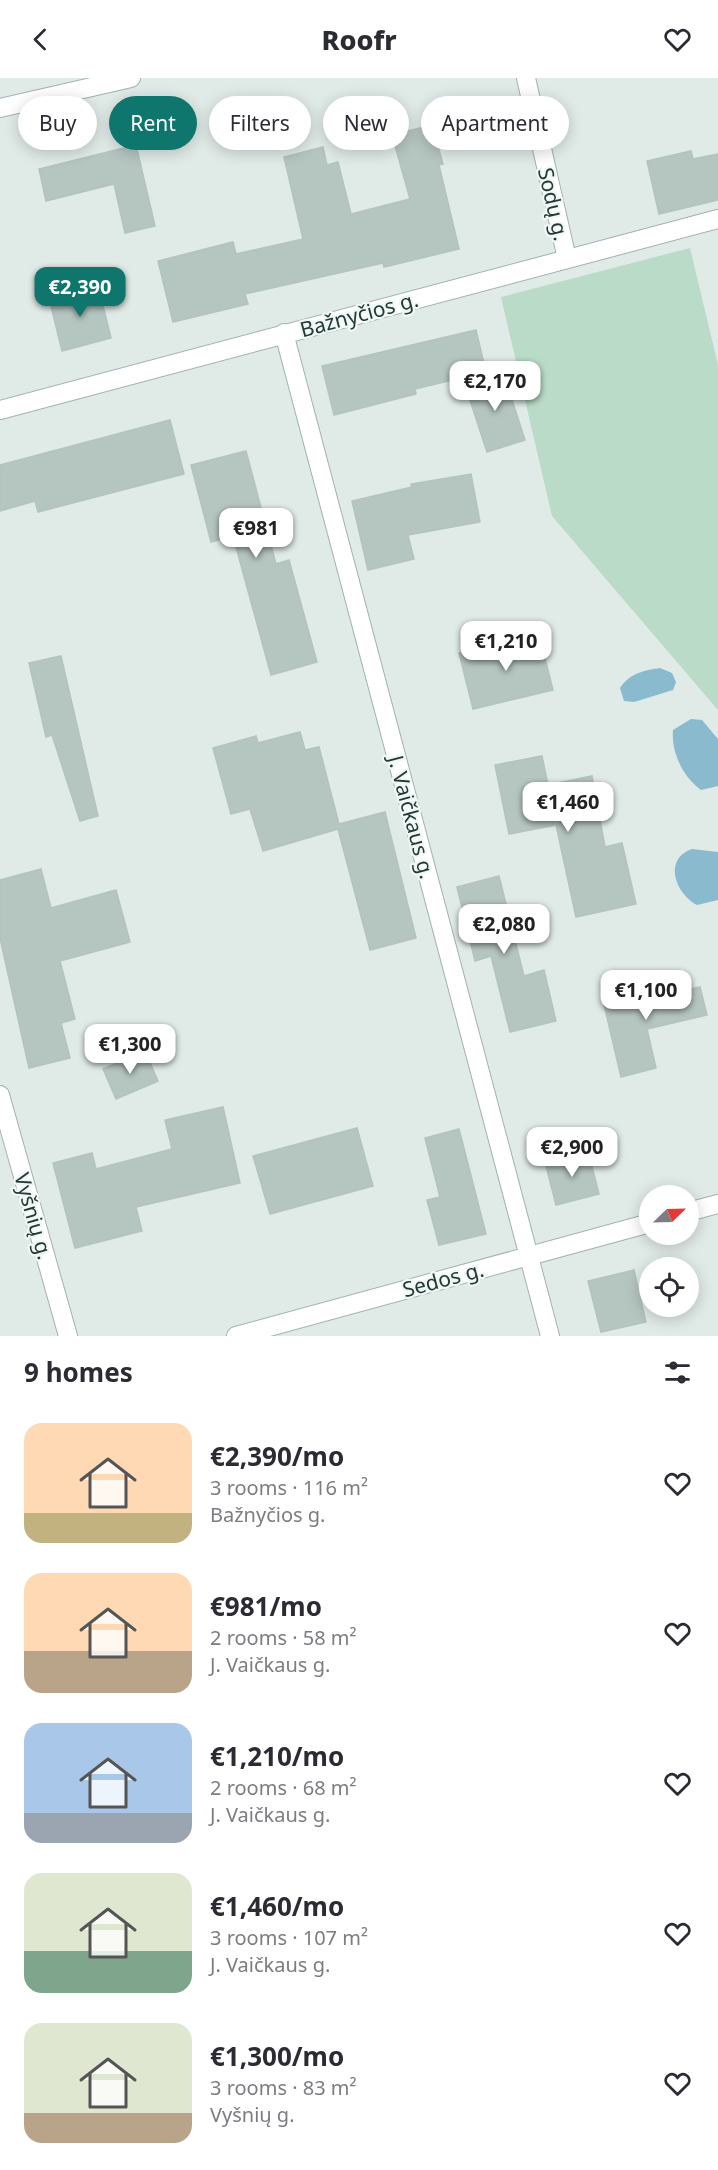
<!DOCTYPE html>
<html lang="en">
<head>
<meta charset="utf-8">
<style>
	:root { --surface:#fff; --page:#f7f7f7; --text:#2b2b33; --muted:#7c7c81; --accent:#0f766e }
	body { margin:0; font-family:"Noto Sans",sans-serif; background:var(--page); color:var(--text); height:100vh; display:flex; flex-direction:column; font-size:22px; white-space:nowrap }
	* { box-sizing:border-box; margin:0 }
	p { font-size:20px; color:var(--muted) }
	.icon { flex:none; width:33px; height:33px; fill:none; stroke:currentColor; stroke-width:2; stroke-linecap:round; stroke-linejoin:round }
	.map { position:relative; height:1258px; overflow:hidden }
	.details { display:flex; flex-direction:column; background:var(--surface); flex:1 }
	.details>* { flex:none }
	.banner { position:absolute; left:18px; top:18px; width:682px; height:54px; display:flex; gap:12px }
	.needle { width:39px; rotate:67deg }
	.tools { position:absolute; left:639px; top:1107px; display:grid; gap:12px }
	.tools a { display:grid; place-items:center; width:60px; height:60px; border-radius:50%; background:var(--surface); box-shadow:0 3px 15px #0003; font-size:30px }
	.price { position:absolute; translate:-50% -51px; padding:0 14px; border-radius:12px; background:#fff; color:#222; font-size:20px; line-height:39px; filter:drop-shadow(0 2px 3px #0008) }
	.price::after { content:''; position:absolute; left:50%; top:36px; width:18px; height:14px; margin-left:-9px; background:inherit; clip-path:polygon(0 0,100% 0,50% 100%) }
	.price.current { background:var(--accent); color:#fff }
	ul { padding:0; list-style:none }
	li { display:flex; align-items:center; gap:18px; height:150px; padding:0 24px }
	li span { display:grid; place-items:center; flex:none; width:168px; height:120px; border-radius:18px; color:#555 }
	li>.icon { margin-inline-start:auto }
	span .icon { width:72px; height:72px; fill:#fffc; stroke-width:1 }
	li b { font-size:26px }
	h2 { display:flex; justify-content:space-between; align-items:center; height:72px; padding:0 24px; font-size:26px }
	.pill { padding:0 21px; border-radius:27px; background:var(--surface); box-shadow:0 3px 15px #0003; font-size:21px; line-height:54px }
	.pill.current { background:var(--accent); color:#fff }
	header { display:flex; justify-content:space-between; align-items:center; height:78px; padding:0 24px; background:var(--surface); font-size:27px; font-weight:800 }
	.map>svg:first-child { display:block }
	.green { fill:#b9dbc7 }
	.water { fill:#8abace }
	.building { fill:#b5c5c0; stroke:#b3c3bf; stroke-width:1.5 }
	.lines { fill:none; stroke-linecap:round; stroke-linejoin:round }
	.street-casing { stroke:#a3b2ae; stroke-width:20 }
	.street { stroke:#fff; stroke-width:18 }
	.labels { text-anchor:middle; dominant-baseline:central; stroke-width:4.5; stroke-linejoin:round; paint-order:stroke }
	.street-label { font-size:21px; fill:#213a36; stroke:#f0f7f5 }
</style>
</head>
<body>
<header><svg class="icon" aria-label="back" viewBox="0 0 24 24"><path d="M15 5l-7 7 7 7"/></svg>Roofr<svg class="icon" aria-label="heart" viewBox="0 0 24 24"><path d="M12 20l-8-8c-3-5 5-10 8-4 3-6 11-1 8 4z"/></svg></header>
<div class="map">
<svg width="718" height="1258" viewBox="0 0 718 1258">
	<rect width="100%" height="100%" fill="#e0eae7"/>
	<!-- green -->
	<path class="green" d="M690,170L718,287V632L552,438L501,219Z"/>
	<!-- water -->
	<path class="water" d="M660,590L672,595L676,604L673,612L634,624L624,623L620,610C629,596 644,592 660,590Z
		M691,641L702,642L718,661V708L701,712C683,699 671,674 673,652Z
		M692,771L718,774V822L697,827C675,815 663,781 692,771Z"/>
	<!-- building -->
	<path class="building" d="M432,47L443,86L439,87L459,171L384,189L383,185L245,216L248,226L173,244L158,183L233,164L236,176L303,161L284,79L323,69L327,87L338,84L351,136L410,121L392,57Z
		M136,67L155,148L125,155L114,106L46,123L39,91Z
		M691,73L693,81L718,76V122L659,136L647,83Z
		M98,207L111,260L62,273L49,220Z
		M476,252L486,294L415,311L416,316L334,337L322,288Z
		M503,294L525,362L487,374L465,307Z
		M170,342L184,396L38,434L35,423L0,433V387Z
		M246,373L276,486L289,482L317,584L271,597L233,458L211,464L191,387Z
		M471,396L480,444L408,457L414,481L368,492L352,423L412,409L411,406Z
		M539,556L553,612L473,631L459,575Z
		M61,578L98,738L80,743L52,657L46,659L29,585Z
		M300,654L305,672L319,669L339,746L385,734L416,860L370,872L338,751L263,773L250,731L231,736L213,670L256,658L258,665Z
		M542,678L548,707L592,698L605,769L622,765L636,826L576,839L556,747L509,756L495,687Z
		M41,791L51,830L116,812L130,864L60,883L75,941L61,945L70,980L29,990L0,860V802Z
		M499,798L524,898L544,892L556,943L510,954L491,878L475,883L457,809Z
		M665,904L668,916L700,909L707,937L647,951L656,990L621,999L602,918Z
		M145,973L158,1003L116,1021L103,991Z
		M223,1029L240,1105L136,1129L142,1153L75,1170L53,1085L92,1075L96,1091L172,1071L165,1042Z
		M357,1050L373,1108L270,1136L253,1078Z
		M459,1051L486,1156L439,1167L427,1122L440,1119L425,1060Z
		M588,1073L599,1116L556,1127L545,1084Z
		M634,1192L646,1244L601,1254L588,1203Z"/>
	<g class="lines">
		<defs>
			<path id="street" d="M526,0L567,181
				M0,30L131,0
				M284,255L550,1258
				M0,332L718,141
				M0,1017L68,1258
				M688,1134L718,1126
				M236,1258L650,1145"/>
		</defs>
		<!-- street casing -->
		<use href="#street" class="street-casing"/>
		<!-- street -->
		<use href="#street" class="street"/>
	</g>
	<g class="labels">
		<!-- street labels -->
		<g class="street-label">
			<text transform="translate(554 126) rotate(77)">Sodų g.</text>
			<text transform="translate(359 236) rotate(-15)">Bažnyčios g.</text>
			<text transform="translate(412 739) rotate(75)">J. Vaičkaus g.</text>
			<text transform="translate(34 1138) rotate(74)">Vyšnių g.</text>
			<text transform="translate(443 1201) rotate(-15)">Sedos g.</text>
		</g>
	</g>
</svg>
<div class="tools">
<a><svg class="needle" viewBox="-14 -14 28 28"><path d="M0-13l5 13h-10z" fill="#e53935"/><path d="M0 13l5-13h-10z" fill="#7c7c81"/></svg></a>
<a><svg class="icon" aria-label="locate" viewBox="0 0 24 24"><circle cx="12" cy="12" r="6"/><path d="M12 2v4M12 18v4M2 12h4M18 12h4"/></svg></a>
</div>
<b class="price current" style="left:80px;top:240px">€2,390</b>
<b class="price" style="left:495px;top:334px">€2,170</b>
<b class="price" style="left:256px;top:481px">€981</b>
<b class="price" style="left:506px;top:594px">€1,210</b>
<b class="price" style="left:568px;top:755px">€1,460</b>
<b class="price" style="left:504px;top:877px">€2,080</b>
<b class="price" style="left:646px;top:943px">€1,100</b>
<b class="price" style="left:130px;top:997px">€1,300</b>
<b class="price" style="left:572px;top:1100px">€2,900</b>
<div class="banner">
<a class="pill">Buy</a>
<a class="pill current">Rent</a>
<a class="pill">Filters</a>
<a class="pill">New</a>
<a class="pill">Apartment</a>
</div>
</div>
<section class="details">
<h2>9 homes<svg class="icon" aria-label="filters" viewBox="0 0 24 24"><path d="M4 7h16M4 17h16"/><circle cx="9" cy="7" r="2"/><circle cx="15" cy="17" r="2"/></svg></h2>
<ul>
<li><span style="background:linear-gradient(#ffd9b3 75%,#c2b280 0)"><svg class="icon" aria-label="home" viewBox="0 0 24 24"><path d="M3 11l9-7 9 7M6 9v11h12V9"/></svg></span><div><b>€2,390/mo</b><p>3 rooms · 116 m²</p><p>Bažnyčios g.</p></div><svg class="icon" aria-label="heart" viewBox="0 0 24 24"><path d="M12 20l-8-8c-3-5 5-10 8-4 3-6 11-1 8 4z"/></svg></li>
<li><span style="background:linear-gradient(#ffd9b3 65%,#b9a48a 0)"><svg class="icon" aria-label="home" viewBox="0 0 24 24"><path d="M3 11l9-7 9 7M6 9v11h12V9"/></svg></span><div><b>€981/mo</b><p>2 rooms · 58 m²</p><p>J. Vaičkaus g.</p></div><svg class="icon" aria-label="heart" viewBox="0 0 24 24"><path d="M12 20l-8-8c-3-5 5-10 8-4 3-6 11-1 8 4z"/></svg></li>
<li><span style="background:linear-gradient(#a9c7e8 75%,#9aa5b1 0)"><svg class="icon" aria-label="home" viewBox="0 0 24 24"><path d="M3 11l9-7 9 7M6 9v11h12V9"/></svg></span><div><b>€1,210/mo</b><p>2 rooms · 68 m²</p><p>J. Vaičkaus g.</p></div><svg class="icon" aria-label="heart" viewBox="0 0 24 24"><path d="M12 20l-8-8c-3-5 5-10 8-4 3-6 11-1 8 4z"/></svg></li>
<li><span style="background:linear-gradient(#dfe7d0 65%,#7fa58c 0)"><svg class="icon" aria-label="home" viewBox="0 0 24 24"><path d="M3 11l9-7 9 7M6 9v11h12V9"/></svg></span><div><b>€1,460/mo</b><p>3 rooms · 107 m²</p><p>J. Vaičkaus g.</p></div><svg class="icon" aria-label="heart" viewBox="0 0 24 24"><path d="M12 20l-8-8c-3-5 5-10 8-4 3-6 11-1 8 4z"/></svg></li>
<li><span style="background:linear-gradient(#dfe7d0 75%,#b9a48a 0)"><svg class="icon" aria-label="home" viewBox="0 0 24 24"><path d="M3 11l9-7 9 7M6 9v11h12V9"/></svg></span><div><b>€1,300/mo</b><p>3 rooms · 83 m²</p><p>Vyšnių g.</p></div><svg class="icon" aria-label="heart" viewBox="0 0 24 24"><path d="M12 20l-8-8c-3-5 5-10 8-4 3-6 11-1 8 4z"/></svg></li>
</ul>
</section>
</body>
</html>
